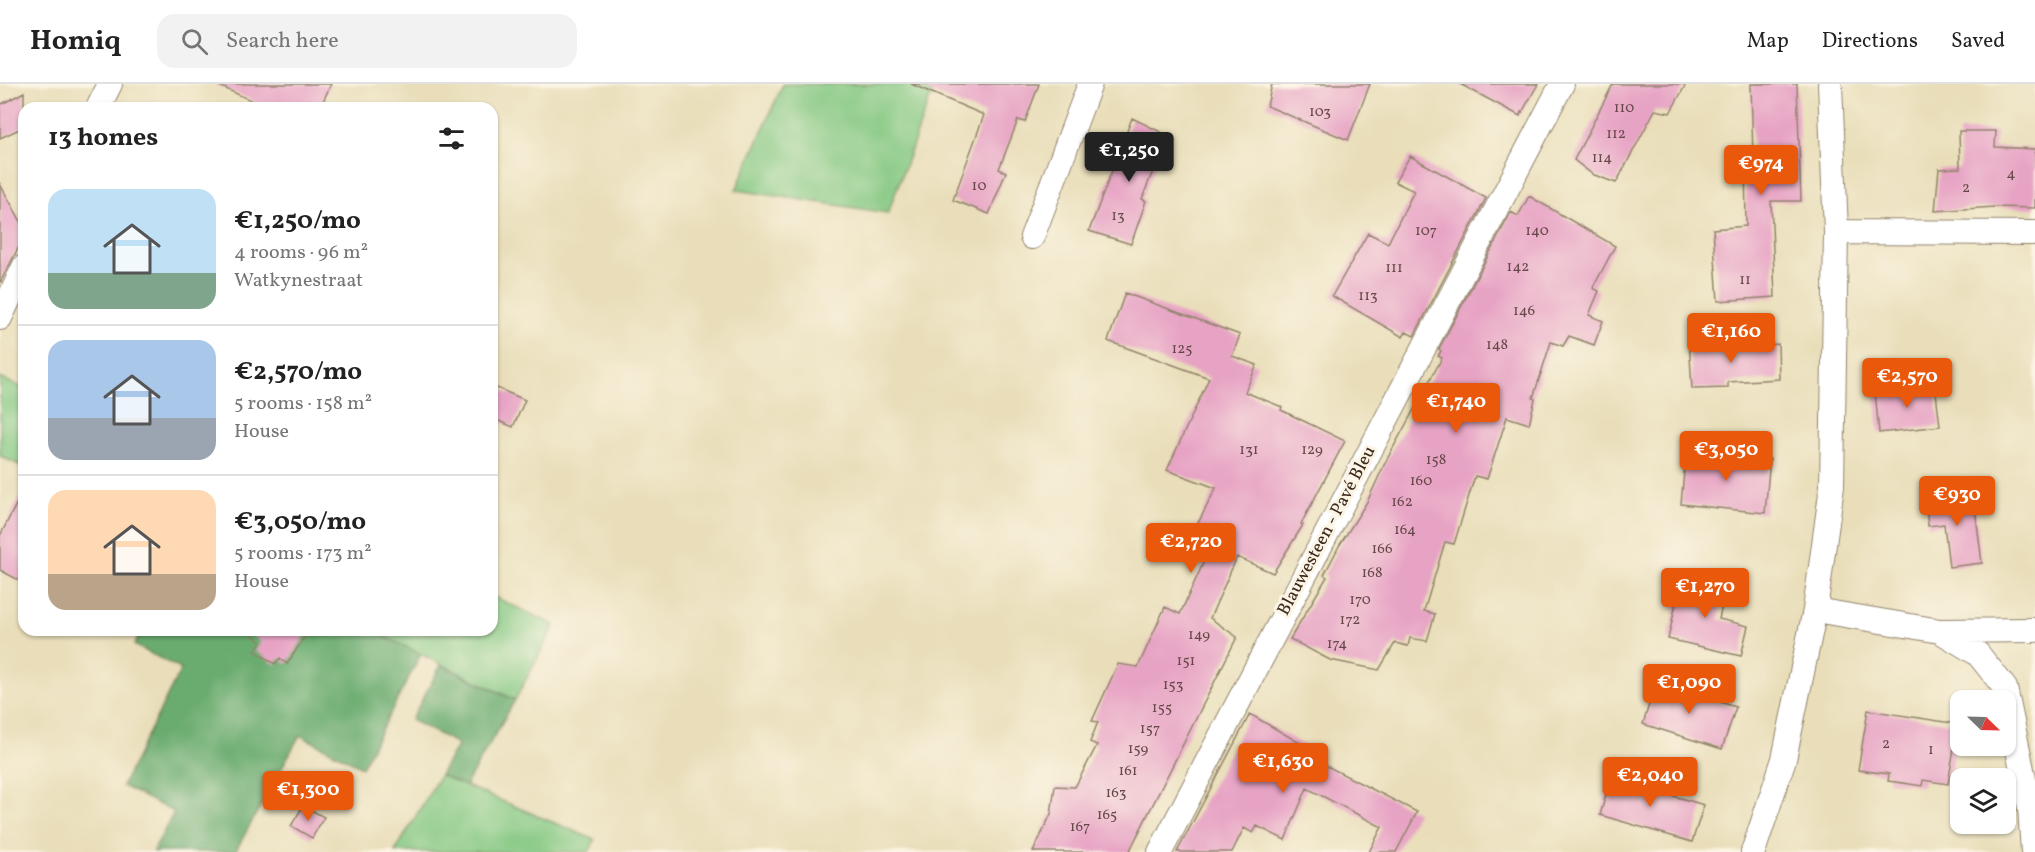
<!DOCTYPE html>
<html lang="en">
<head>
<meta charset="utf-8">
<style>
	:root { --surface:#fff; --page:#f2f2f2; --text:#222; --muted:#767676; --line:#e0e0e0; --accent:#ea580c }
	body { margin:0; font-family:Vollkorn,serif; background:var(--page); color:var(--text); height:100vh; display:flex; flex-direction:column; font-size:22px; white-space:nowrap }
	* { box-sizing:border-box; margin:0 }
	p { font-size:20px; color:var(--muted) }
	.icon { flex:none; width:33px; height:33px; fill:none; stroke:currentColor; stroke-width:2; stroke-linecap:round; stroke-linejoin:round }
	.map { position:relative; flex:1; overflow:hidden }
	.drawer { position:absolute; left:18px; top:18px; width:480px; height:534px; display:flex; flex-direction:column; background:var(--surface); border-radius:18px; box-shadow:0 2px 4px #0004 }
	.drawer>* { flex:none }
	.needle { width:39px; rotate:113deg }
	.tools { position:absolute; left:1950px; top:606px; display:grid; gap:12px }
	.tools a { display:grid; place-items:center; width:66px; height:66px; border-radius:12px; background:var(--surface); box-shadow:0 2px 4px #0004; font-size:30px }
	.price { position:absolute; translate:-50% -51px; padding:0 14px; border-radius:6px; background:var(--accent); color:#fff; font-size:20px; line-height:39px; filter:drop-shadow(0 2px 3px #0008) }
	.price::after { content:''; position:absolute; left:50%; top:36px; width:18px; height:14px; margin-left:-9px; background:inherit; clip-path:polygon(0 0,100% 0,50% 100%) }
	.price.active { background:#222; color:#fff }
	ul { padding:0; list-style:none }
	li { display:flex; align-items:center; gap:18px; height:150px; padding:0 30px }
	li+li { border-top:2px solid var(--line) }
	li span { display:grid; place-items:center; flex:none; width:168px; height:120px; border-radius:18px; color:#555 }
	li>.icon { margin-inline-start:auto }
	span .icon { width:72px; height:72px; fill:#fffc; stroke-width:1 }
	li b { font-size:26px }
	h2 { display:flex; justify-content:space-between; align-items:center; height:72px; padding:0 30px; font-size:26px }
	header { display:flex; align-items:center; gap:36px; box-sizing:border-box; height:84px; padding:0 30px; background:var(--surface); border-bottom:2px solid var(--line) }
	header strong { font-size:28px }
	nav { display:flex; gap:33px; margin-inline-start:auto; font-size:21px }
	.search { width:420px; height:54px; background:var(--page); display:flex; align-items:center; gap:15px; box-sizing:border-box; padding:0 21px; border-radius:18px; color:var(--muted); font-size:22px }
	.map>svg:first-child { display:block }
	.green { fill:#84c882; stroke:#607950; stroke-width:1.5 }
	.forest { fill:#6bac70; stroke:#536b47; stroke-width:1.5 }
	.building { fill:#e7a3c4 }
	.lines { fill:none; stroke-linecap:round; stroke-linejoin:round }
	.minor-casing { stroke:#92846c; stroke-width:26 }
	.minor { stroke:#fff; stroke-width:24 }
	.labels { text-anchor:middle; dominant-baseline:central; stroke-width:6; stroke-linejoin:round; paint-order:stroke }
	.number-label { font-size:15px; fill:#664848 }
	.street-label { font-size:18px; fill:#3b2a1e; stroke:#fcf5e5 }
</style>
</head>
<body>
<header>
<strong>Homiq</strong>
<div class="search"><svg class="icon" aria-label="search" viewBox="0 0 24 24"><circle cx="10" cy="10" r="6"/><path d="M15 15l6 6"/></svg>Search here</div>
<nav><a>Map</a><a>Directions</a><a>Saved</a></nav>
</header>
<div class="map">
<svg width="2035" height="768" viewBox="0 0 2035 768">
	<rect width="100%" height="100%" fill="#fcf5e5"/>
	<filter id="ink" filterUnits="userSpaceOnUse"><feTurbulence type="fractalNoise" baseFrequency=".0167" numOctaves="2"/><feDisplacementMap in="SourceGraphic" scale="12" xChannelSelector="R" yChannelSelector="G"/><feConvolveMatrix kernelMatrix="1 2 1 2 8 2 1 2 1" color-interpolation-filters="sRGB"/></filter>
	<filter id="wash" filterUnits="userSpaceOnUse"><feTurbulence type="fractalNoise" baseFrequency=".008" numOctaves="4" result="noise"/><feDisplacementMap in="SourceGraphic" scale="24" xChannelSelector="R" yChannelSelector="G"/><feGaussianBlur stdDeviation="1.35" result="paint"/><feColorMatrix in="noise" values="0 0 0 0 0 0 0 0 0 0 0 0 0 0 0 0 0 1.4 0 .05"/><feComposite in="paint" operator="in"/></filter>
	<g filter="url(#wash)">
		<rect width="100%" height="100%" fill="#e9deb9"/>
		<!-- green -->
		<path class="green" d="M783,0H935L888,129L736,106Z
			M0,294L24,304V383L0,372Z
			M492,512L555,541L515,616L371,546H492Z
			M440,691L595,756L589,768H395Z"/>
		<!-- forest -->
		<path class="forest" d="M142,546H371L421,570L362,683L300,651L235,768H153L174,728L122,702L181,585L134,561Z
			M441,581L515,616L465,702L440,691L458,660L411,636Z"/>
		<g id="blocks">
			<!-- building -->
			<path class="building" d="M215,0H331L320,24H268Z
				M911,0H1039L1025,38L1018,36L999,85L1006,88L989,130L953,116L984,31Z
				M1272,0H1370L1348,56L1267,22Z
				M1460,0H1538L1520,32Z
				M1613,0H1686L1670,29L1655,26L1616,99L1592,90L1574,76Z
				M1751,0H1797L1801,117H1771L1775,213L1718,217L1713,145L1746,142L1745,72L1753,74Z
				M24,8V43L0,54V21Z
				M1132,34L1167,51L1142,115L1146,117L1131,160L1089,147Z
				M1959,47H1996L1995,63L2035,65V124L1995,123L1935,127L1939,85L1960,84Z
				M1410,72L1486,114L1414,252L1406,248L1403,253L1332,212L1368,149L1388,159L1414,107L1395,98Z
				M0,100L24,143V153L0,199Z
				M1529,112L1615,162L1593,204L1599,207L1589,231L1603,237L1594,261L1569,252L1563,262L1551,258L1533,314L1535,315L1529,340L1507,333L1487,395L1475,392L1454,460L1445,458L1424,527L1435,530L1427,557L1410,554L1408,562L1395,559L1379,586L1330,576L1290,555L1327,493L1324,491L1339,462L1367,418L1386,377L1442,274L1438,272L1441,267L1439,265L1511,128L1518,132Z
				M1125,209L1240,251L1232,272L1257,281L1245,308L1282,323L1281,326L1345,357L1301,440L1303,441L1273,489L1237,473L1210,534L1237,553L1129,768H1033L1051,730L1055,702L1075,703L1097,661L1090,658L1098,638L1092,637L1118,580L1138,583L1165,523L1180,530L1211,462L1191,453L1216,404L1167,386L1209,294L1108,257Z
				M1725,254L1726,265L1778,260L1779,295L1728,298V304L1692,305L1689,256Z
				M1935,300L1940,342L1879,349L1875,308Z
				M492,302L525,316L513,343L492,334Z
				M1686,366L1770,375L1765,429L1681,420Z
				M24,405V499L0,486V452Z
				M1973,408L1982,479L1949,483L1944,440L1928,442L1925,414Z
				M1682,493L1726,503L1719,535L1748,542L1741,572L1668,555Z
				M246,546H309L287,580L280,574L275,580L255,567L261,558Z
				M1656,598L1736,623L1722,665L1643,640Z
				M1868,626L1958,640L1948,700L1923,696L1922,702L1903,699L1888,697L1889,690L1858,686Z
				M1250,630L1319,670L1315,676L1417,728L1396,768H1369L1382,743L1307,704L1285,756L1257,742L1253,749L1244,744L1232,768H1177Z
				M1613,687L1652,698L1650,705L1704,721L1692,758L1600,731Z
				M303,722L324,733L312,754L291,742Z"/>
		</g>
	</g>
	<g filter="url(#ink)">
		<use href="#blocks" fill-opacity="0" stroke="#92846c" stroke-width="1.5"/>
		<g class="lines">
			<defs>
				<path id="minor" d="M98,24L110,0
					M1836,148L2035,149
					M1032,153L1090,0
					M0,234L24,183
					M1815,526L1940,547L1978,570L2005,604L2030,724L2033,768
					M1940,547L2035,546
					M1160,768L1562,0
					M1753,768L1784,675L1815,526L1832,402L1836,148L1830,0"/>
			</defs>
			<!-- minor casing -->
			<use href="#minor" class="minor-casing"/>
			<!-- minor -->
			<use href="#minor" class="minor"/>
		</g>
	</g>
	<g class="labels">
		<!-- number labels -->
		<g class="number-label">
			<text x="1624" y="24">110</text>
			<text x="1320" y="28">103</text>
			<text x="1616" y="50">112</text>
			<text x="1602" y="74">114</text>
			<text x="2011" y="90">4</text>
			<text x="979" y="102">10</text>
			<text x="1966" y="104">2</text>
			<text x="1118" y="132">13</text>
			<text x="1426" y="147">107</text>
			<text x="1537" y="147">140</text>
			<text x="1518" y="183">142</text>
			<text x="1394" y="184">111</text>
			<text x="1745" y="196">11</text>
			<text x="1368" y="212">113</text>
			<text x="1524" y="227">146</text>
			<text x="1497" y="261">148</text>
			<text x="1182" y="265">125</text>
			<text x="1249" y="366">131</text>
			<text x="1312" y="366">129</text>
			<text x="1436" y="376">158</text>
			<text x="1421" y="397">160</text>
			<text x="1402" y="418">162</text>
			<text x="1405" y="446">164</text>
			<text x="1382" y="465">166</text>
			<text x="1372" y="489">168</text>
			<text x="1360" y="516">170</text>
			<text x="1350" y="536">172</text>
			<text x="1199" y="551">149</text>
			<text x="1337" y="560">174</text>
			<text x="1186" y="577">151</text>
			<text x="1173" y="601">153</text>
			<text x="1162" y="624">155</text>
			<text x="1150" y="645">157</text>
			<text x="1886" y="660">2</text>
			<text x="1138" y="665">159</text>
			<text x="1931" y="666">1</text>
			<text x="1128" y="687">161</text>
			<text x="1116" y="709">163</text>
			<text x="1107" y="731">165</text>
			<text x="1080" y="743">167</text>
		</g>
		<!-- street labels -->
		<g class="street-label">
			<text transform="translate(1327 447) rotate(-62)">Blauwesteen - Pavé Bleu</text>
		</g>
	</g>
</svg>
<div class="tools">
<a><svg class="needle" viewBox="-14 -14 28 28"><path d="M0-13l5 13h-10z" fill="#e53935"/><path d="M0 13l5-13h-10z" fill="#767676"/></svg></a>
<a><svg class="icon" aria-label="layers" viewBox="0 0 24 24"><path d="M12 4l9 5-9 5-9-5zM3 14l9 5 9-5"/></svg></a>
</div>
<b class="price active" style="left:1129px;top:99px">€1,250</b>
<b class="price" style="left:1761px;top:112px">€974</b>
<b class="price" style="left:1731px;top:280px">€1,160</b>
<b class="price" style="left:1907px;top:325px">€2,570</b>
<b class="price" style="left:1456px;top:350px">€1,740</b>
<b class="price" style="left:1726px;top:398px">€3,050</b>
<b class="price" style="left:1957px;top:443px">€930</b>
<b class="price" style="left:1191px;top:490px">€2,720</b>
<b class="price" style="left:1705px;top:535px">€1,270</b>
<b class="price" style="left:1689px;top:631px">€1,090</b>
<b class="price" style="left:1283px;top:710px">€1,630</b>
<b class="price" style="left:1650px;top:724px">€2,040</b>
<b class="price" style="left:308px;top:738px">€1,300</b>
<section class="drawer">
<h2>13 homes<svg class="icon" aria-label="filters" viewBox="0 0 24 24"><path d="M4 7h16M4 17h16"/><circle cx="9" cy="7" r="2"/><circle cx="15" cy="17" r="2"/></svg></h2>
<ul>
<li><span style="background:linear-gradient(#bfe0f5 70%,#7fa58c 0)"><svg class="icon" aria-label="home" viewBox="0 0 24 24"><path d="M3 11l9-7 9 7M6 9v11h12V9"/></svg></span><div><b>€1,250/mo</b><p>4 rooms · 96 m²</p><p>Watkynestraat</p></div></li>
<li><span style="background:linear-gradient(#a9c7e8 65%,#9aa5b1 0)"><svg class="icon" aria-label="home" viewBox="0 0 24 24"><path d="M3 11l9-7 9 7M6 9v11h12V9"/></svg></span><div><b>€2,570/mo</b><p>5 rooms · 158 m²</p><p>House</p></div></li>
<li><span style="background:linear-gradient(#ffd9b3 70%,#b9a48a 0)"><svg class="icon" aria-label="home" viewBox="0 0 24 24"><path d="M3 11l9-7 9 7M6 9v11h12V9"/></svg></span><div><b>€3,050/mo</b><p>5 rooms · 173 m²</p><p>House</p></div></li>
</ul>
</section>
</div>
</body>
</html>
